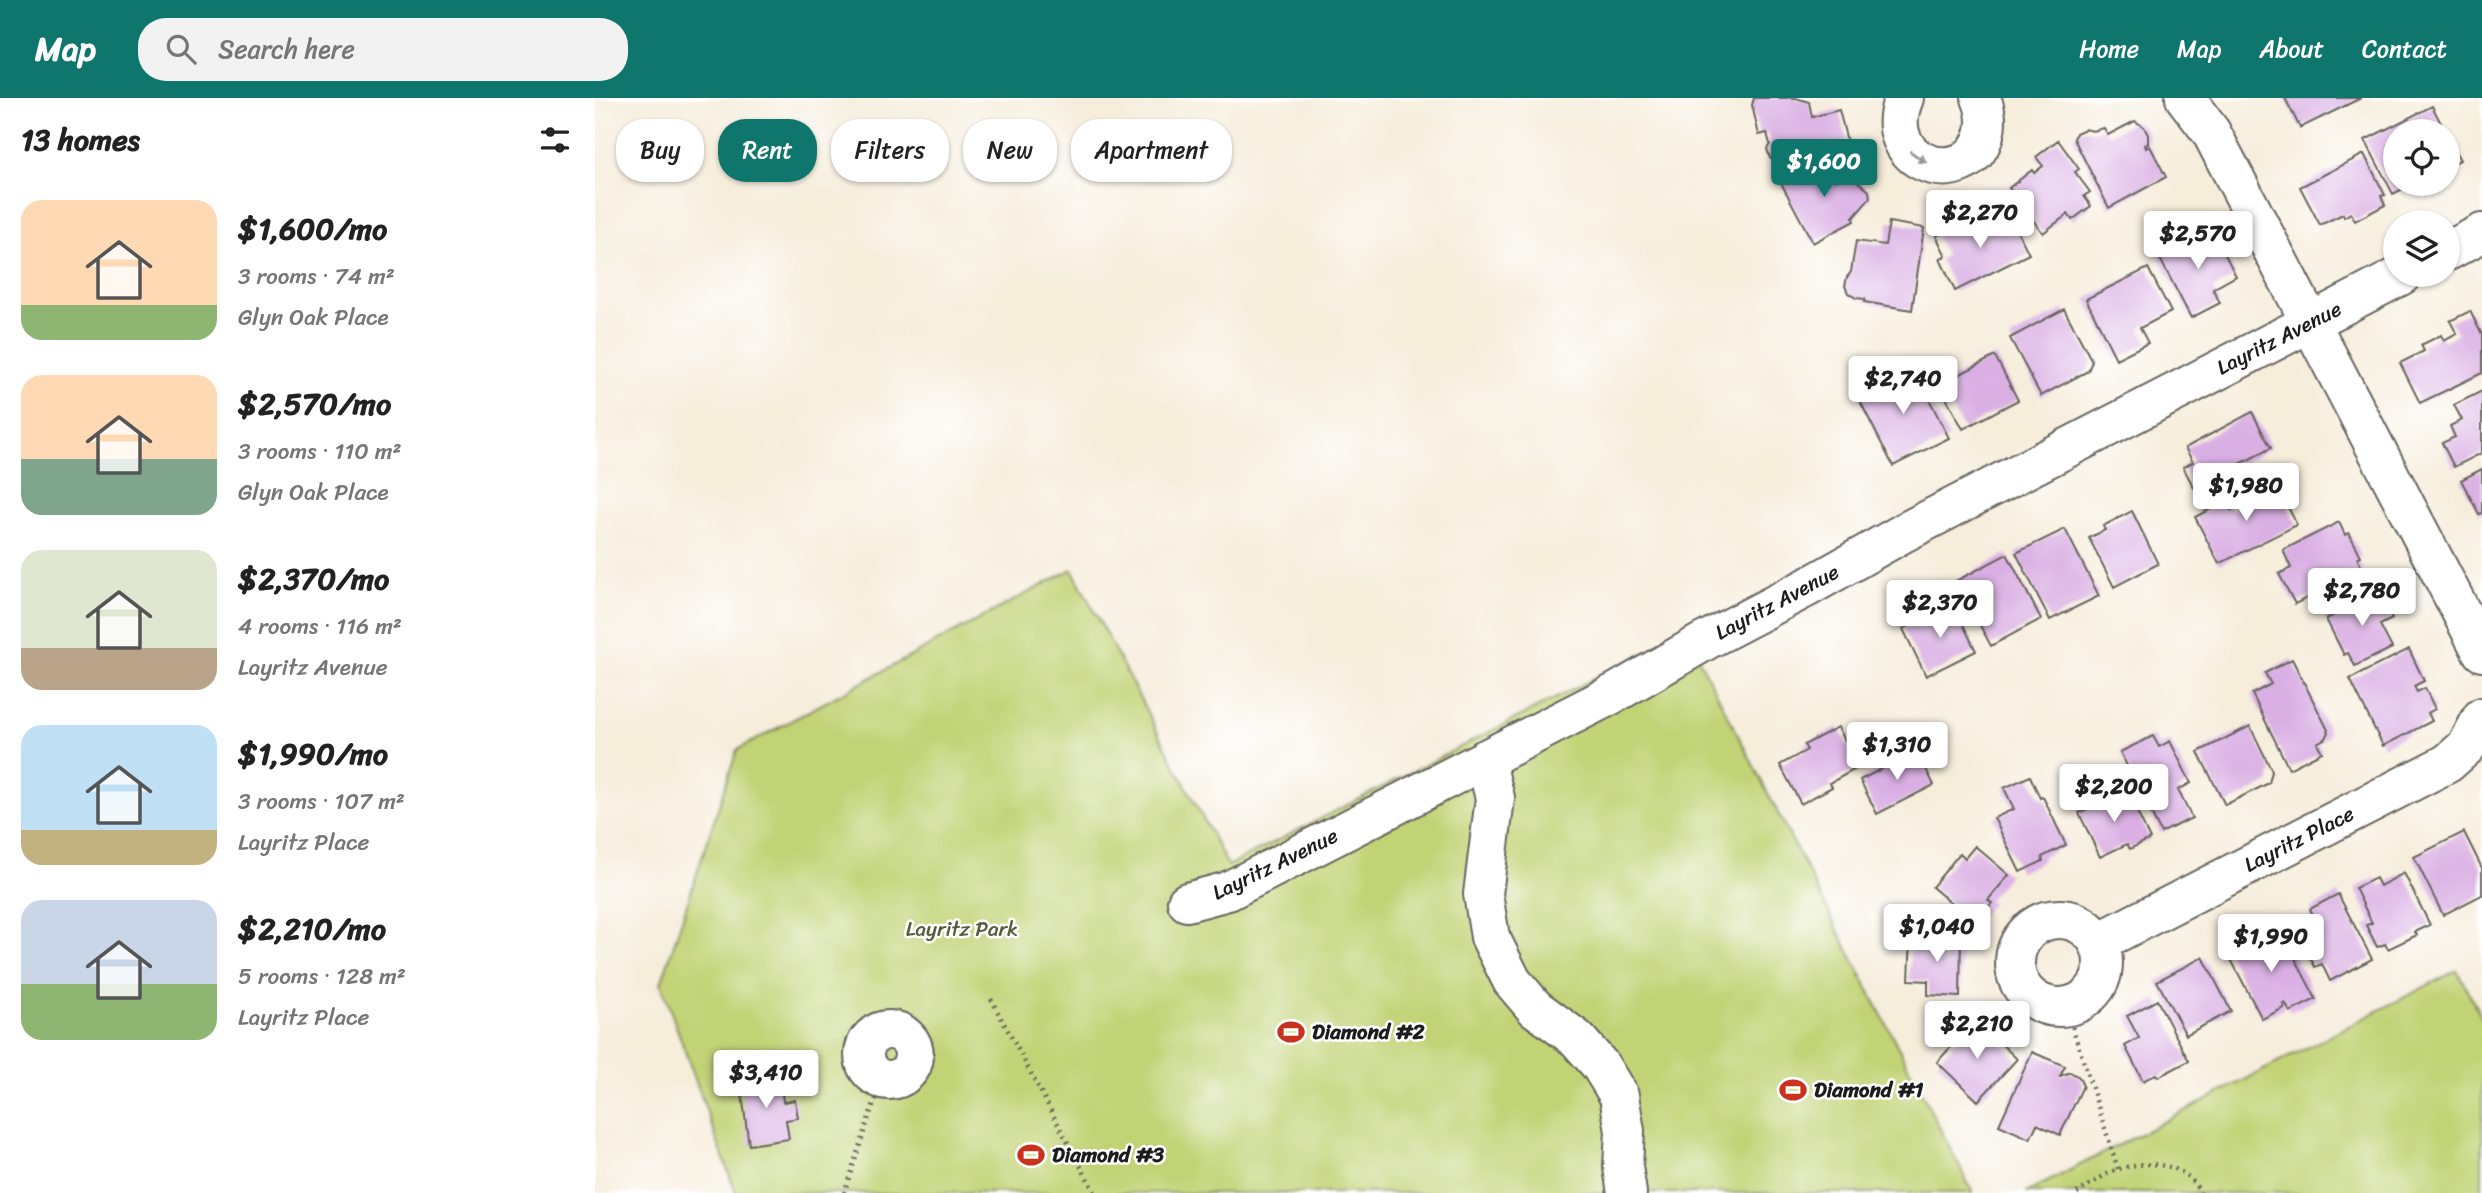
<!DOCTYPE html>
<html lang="en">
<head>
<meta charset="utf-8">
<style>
	:root { --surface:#fff; --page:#f2f2f2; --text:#222; --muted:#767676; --accent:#0f766e }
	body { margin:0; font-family:Sriracha,sans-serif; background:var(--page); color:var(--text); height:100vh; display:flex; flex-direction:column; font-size:26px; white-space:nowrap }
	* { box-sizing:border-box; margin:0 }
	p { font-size:23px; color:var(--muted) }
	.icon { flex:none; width:38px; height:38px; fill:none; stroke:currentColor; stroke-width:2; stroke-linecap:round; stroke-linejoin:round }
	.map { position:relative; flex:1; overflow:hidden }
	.details { display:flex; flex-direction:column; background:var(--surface); width:595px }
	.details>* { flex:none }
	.top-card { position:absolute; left:21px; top:21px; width:665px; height:63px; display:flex; gap:14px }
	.tools { position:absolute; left:1788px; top:21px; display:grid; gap:14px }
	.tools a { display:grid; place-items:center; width:77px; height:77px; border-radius:50%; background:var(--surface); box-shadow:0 2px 5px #0004; font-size:35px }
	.price { position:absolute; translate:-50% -60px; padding:0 16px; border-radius:7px; background:#fff; color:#222; font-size:23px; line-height:46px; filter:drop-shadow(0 2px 4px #0008) }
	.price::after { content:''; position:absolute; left:50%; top:42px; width:21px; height:16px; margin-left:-10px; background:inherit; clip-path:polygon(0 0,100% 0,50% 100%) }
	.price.on { background:var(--accent); color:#fff }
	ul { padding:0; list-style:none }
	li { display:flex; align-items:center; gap:21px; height:175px; padding:0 21px }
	li span { display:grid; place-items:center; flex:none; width:196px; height:140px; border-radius:21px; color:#555 }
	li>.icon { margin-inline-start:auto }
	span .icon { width:84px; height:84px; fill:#fffc; stroke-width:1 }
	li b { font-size:30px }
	h2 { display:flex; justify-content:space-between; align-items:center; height:84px; padding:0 21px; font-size:30px }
	.pill { padding:0 24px; border-radius:28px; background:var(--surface); box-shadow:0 2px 5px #0004; font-size:24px; line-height:63px }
	.pill.on { background:var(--accent); color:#fff }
	header { display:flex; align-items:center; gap:42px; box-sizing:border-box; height:98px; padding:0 35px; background:var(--accent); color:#fff }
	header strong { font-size:33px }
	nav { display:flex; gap:38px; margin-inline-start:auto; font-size:24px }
	.search { width:490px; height:63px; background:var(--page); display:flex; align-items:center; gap:18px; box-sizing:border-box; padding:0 24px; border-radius:28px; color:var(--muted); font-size:26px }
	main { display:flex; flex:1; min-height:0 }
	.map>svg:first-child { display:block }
	.green { fill:#c2d376; stroke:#6f7849; stroke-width:2 }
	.building { fill:#dab0e4 }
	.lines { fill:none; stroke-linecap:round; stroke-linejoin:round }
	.minor-casing { stroke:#68655f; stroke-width:42 }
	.path { stroke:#68655f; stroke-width:4.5; stroke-dasharray:2 5; stroke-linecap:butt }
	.minor { stroke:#fff; stroke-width:38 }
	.oneway { fill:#999 }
	.labels { text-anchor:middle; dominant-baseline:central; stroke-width:5; stroke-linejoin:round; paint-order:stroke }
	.street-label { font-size:21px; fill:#1c1c1c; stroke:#fff }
	.park-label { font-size:21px; fill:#565c3c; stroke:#fff }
	.poi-label { font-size:21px; font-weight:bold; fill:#1c1c1c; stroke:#fff; text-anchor:start }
</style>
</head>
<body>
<header>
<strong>Map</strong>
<div class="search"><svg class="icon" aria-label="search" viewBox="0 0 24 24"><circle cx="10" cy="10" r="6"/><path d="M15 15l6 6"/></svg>Search here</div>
<nav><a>Home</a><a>Map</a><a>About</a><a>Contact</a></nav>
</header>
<main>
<section class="details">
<h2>13 homes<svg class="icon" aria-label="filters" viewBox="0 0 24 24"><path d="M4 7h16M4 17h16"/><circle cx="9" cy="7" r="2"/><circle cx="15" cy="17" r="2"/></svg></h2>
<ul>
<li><span style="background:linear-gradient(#ffd9b3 75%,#8fb573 0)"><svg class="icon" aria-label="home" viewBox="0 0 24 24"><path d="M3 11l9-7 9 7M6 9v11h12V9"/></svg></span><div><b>$1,600/mo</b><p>3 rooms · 74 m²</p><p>Glyn Oak Place</p></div></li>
<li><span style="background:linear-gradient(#ffd9b3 60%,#7fa58c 0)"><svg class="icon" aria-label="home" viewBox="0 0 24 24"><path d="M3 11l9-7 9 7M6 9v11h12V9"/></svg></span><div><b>$2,570/mo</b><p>3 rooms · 110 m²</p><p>Glyn Oak Place</p></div></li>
<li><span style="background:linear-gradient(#dfe7d0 70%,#b9a48a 0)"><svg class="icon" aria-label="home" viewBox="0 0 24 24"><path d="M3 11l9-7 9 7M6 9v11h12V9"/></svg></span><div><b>$2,370/mo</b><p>4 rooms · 116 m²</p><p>Layritz Avenue</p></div></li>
<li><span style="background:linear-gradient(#bfe0f5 75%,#c2b280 0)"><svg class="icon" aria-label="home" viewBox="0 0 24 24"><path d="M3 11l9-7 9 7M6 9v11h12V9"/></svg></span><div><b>$1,990/mo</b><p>3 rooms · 107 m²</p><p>Layritz Place</p></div></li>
<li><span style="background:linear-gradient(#c9d6e8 60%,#8fb573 0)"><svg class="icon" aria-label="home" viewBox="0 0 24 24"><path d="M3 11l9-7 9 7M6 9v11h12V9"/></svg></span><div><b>$2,210/mo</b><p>5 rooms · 128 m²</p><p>Layritz Place</p></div></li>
</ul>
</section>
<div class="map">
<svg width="1887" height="1095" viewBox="0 0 1887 1095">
	<rect width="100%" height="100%" fill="#fff"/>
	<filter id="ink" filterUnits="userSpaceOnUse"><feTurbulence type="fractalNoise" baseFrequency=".0143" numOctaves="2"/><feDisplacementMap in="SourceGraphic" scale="14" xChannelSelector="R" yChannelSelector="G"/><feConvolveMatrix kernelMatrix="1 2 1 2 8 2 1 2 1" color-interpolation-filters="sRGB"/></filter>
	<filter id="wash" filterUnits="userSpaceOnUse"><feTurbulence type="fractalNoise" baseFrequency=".00686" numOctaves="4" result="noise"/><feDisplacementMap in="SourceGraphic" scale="28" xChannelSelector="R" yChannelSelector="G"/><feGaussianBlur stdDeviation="1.57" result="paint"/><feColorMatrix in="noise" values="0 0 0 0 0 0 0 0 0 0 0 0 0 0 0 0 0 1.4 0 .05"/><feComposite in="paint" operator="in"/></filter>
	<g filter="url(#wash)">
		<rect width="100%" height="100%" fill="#f6eddb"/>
		<!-- green -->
		<path class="green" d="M477,471L633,768L1090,534L1378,1095H141L66,886L142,652Z
			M1862,872L1887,921V1095H1431Z"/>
		<g id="blocks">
			<!-- building -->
			<path class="building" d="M1159,0H1201L1214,4L1217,19L1244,12L1253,47L1183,65L1175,60L1172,51L1175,46L1172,35L1164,37L1157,7Z
				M1690,0H1766L1705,30Z
				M1837,8L1850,33H1801V86H1818L1798,96L1770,42Z
				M1540,23L1549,29L1553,37V46L1550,47L1551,50L1555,48L1571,79L1514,110L1479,41L1481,35L1490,31L1498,33L1509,30L1513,37Z
				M1853,40L1865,62L1853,68Z
				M1463,42L1484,71L1480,74L1495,94L1489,98L1496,108L1477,122L1473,116L1448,135L1414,90L1437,72L1439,75L1448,68L1441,59Z
				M1769,56L1790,97L1786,98L1790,107L1760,123L1756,115L1749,119L1748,116L1725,127L1705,89Z
				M1228,60L1240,83L1247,76H1254L1274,93L1275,100L1258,120L1259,123L1218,145L1185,83Z
				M1413,114L1434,156L1360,193L1345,161L1351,158L1341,138L1368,124L1372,133Z
				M1294,124L1329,130L1317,212L1269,204L1270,201L1261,200L1253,195L1250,188L1252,179L1256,174L1261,143L1290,147Z
				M1616,129L1641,178L1618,191L1625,205L1596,220L1563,157Z
				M1553,170L1576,214L1545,230L1553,245L1521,261L1491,201Z
				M1469,211L1497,263L1493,273L1446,298L1415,240Z
				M1875,213L1887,237V275L1825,305L1805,265L1829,253L1826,247L1846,237L1849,243L1862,236L1855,223Z
				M1400,258L1423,302L1368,331L1344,287Z
				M1317,268L1354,340L1298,368L1266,305L1269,292Z
				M1887,293V355L1859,369L1847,345L1860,339L1855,328L1867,322L1859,307Z
				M1657,314L1676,350L1599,390L1588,369L1598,364L1590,350Z
				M1887,371V415L1884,416L1866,382Z
				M1681,385L1702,427L1624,466L1600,419L1631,403L1636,412L1659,401L1656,397Z
				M1537,413L1563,466L1519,489L1494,440L1510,432L1508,428Z
				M1744,424L1750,437L1754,435L1766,458L1762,460L1768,472L1700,506L1684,476L1696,470L1688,452Z
				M1470,431L1504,498L1455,522L1421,455Z
				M1412,456L1446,521L1396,548L1361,483Z
				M1781,489L1797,521L1785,527L1797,550L1760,568L1753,555L1749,557L1731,521L1762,505L1760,500Z
				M1358,506L1381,553L1331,578L1308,531Z
				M1814,551L1829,583L1819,588L1822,594L1830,590L1840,611L1833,615L1837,623L1788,648L1755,581Z
				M1697,561L1734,634L1731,640L1722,645L1727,654L1694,671L1657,596L1676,586L1670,575Z
				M1655,628L1677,673L1674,685L1630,707L1603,654Z
				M1243,629L1264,669L1235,685L1237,689L1206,706L1185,667L1212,652L1209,647Z
				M1558,638L1564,649L1575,643L1596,685L1583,692L1597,720L1566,735L1525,654Z
				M1322,653L1339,687L1282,716L1265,682Z
				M1435,678L1445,700L1448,699L1471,747L1447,759L1448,763L1425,774L1399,720L1419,711L1409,690Z
				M1531,691L1555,741L1535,751L1532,746L1505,759L1484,715Z
				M1869,734L1887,770V797L1848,817L1819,759Z
				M1380,748L1414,777L1393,802L1397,805L1380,825L1337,789L1365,755L1370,760Z
				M1809,775L1835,827L1820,834L1822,837L1793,851L1790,846L1782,849L1771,827L1777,825L1760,790L1781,780L1785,788Z
				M1743,796L1777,861L1735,883L1727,866L1720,869L1699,828L1718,817L1715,811Z
				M1686,833L1721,901L1695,914L1690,905L1688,906L1689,910L1667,921L1630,850L1657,836L1661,846Z
				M1316,837L1366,839L1365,899L1333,897V883L1314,882Z
				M1608,859L1636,913L1591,937L1562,883Z
				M1562,902L1594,963L1563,979L1561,976L1548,983L1530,948L1544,940L1532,918Z
				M1378,925L1390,936L1393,933L1422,961L1383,1003L1342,964Z
				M1437,954L1470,968L1465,978L1475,974L1484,979L1488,988L1465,1037L1442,1026L1435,1041L1404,1027Z
				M185,977L188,1004L200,1002L203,1020L191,1022L194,1041L154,1047L145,982Z"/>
		</g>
	</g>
	<g filter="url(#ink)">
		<use href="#blocks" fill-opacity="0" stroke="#68655f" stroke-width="2"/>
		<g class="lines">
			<defs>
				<path id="minor" d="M1309,0C1281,68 1373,94 1389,37C1393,24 1391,12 1386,0
					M1590,0L1616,34L1887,554
					M1853,153L1887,135
					M890,661L900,700L888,796L895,839L917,883L940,910L982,941L1005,967L1024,998L1030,1033L1028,1069L1032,1095
					M592,804L633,793L1022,594L1110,543L1211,490L1310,434L1807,177
					M1420 865a44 44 0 1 1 88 0a44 44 0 1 1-88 0Z
					M1504,844L1853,665L1872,648L1887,619
					M269 957a25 25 0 1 1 50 0a25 25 0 1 1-50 0Z"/>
			</defs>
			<!-- minor casing -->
			<use href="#minor" class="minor-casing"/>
			<!-- path -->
			<path class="path" d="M396,901L500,1095
				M1471,909L1523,1071
				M249,1095L277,1010L289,982
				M1482,1095C1495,1087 1510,1075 1524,1071C1554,1062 1591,1064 1605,1095"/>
			<!-- minor -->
			<use href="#minor" class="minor"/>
		</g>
		<!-- one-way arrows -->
		<defs><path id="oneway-solid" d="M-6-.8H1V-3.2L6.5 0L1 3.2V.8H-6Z" transform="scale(1.75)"/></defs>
		<use class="oneway" href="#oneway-solid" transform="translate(1323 59) rotate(35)"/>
	</g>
	<!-- icons -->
	<defs>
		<symbol id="stadium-bare" viewBox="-9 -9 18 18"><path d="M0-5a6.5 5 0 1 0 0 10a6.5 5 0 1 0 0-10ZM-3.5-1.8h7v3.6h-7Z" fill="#c8321e" stroke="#fff" stroke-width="2.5" paint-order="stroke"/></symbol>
	</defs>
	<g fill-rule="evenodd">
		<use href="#stadium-bare" x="677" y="915" width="38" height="38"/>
		<use href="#stadium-bare" x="1179" y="973" width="38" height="38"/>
		<use href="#stadium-bare" x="417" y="1038" width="38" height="38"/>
	</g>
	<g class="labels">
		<!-- street labels -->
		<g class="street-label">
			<text transform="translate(1684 240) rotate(-27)">Layritz Avenue</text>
			<text transform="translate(1182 504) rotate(-28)">Layritz Avenue</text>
			<text transform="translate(1704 741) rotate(-27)">Layritz Place</text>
			<text transform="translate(680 766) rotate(-26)">Layritz Avenue</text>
		</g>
		<!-- park labels -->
		<g class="park-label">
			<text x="367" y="831">Layritz Park</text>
		</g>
		<!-- poi labels -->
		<g class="poi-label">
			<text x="717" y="934">Diamond #2</text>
			<text x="1219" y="992">Diamond #1</text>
			<text x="457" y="1057">Diamond #3</text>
		</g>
	</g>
</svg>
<div class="tools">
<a><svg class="icon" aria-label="locate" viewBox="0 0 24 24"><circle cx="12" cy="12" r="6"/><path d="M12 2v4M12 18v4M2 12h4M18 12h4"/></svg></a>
<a><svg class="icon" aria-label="layers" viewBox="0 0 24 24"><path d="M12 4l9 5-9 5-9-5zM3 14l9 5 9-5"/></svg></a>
</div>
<b class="price on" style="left:1229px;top:101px">$1,600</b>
<b class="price" style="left:1385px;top:152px">$2,270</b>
<b class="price" style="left:1603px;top:173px">$2,570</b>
<b class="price" style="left:1308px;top:318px">$2,740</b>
<b class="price" style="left:1651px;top:425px">$1,980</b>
<b class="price" style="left:1767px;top:530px">$2,780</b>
<b class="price" style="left:1345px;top:542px">$2,370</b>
<b class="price" style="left:1302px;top:684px">$1,310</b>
<b class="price" style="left:1519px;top:726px">$2,200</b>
<b class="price" style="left:1342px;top:866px">$1,040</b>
<b class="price" style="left:1676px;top:876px">$1,990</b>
<b class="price" style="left:1382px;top:963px">$2,210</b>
<b class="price" style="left:171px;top:1012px">$3,410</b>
<div class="top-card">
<a class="pill">Buy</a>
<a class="pill on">Rent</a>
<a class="pill">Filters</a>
<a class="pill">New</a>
<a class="pill">Apartment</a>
</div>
</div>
</main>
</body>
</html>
